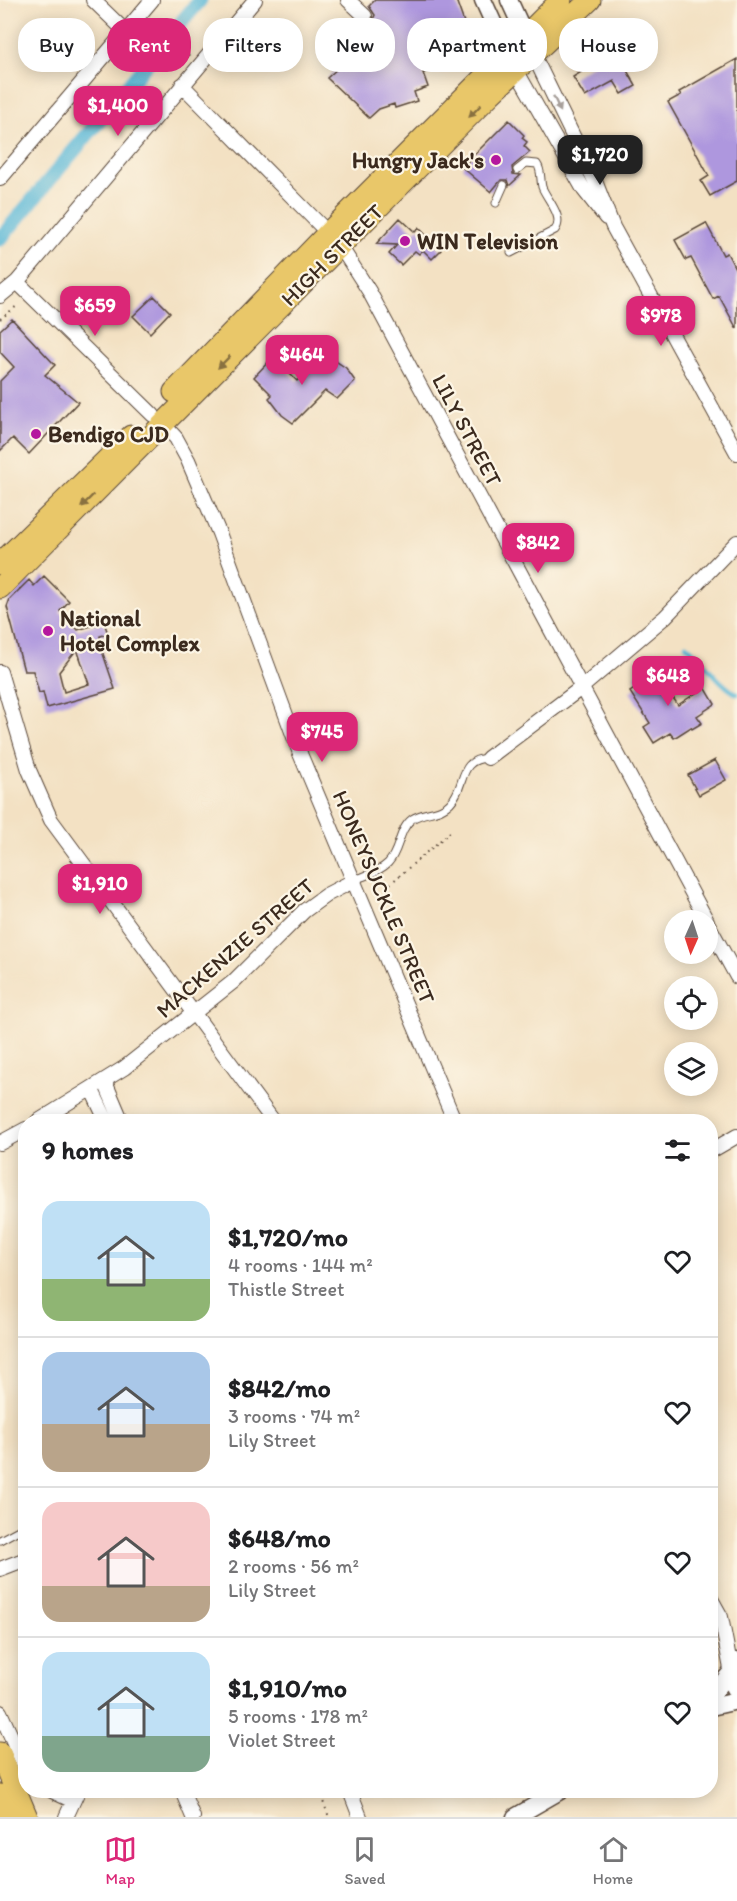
<!DOCTYPE html>
<html lang="en">
<head>
<meta charset="utf-8">
<style>
	:root { --surface:#fff; --page:#f2f2f2; --text:#202124; --muted:#757577; --line:#e0e0e0; --accent:#db2777 }
	body { margin:0; font-family:Itim,sans-serif; background:var(--page); color:var(--text); height:100vh; display:flex; flex-direction:column; font-size:22px; white-space:nowrap }
	* { box-sizing:border-box; margin:0 }
	p { font-size:20px; color:var(--muted) }
	.icon { flex:none; width:33px; height:33px; fill:none; stroke:currentColor; stroke-width:2; stroke-linecap:round; stroke-linejoin:round }
	.map { position:relative; flex:1; overflow:hidden }
	.details { position:absolute; left:18px; top:1114px; width:700px; height:684px; display:flex; flex-direction:column; background:var(--surface); border-radius:24px; box-shadow:0 3px 15px #0003 }
	.details>* { flex:none }
	.hud { position:absolute; left:18px; top:18px; width:702px; height:54px; display:flex; gap:12px }
	.needle { width:39px; rotate:183deg }
	.controls { position:absolute; left:664px; top:910px; display:grid; gap:12px }
	.controls a { display:grid; place-items:center; width:54px; height:54px; border-radius:50%; background:var(--surface); box-shadow:0 3px 15px #0003; font-size:30px }
	.price { position:absolute; translate:-50% -51px; padding:0 14px; border-radius:12px; background:var(--accent); color:#fff; font-size:20px; line-height:39px; filter:drop-shadow(0 2px 3px #0008) }
	.price::after { content:''; position:absolute; left:50%; top:36px; width:18px; height:14px; margin-left:-9px; background:inherit; clip-path:polygon(0 0,100% 0,50% 100%) }
	.price.current { background:#222; color:#fff }
	ul { padding:0; list-style:none }
	li { display:flex; align-items:center; gap:18px; height:150px; padding:0 24px }
	li+li { border-top:2px solid var(--line) }
	li span { display:grid; place-items:center; flex:none; width:168px; height:120px; border-radius:18px; color:#555 }
	li>.icon { margin-inline-start:auto }
	span .icon { width:72px; height:72px; fill:#fffc; stroke-width:1 }
	li b { font-size:26px }
	h2 { display:flex; justify-content:space-between; align-items:center; height:72px; padding:0 24px; font-size:26px }
	.tag { padding:0 21px; border-radius:24px; background:var(--surface); box-shadow:0 3px 15px #0003; font-size:21px; line-height:54px }
	.tag.current { background:var(--accent); color:#fff }
	.dock { display:flex; justify-content:space-around; align-items:center; height:84px; border-top:2px solid var(--line); background:var(--surface); font-size:16px; color:var(--muted) }
	.dock a { display:grid; justify-items:center; gap:3px }
	.dock .current { color:var(--accent) }
	.map>svg:first-child { display:block }
	.lines { fill:none; stroke-linecap:round; stroke-linejoin:round }
	.stream { stroke:#59b7d7; stroke-width:4.5 }
	.canal { stroke:#59b7d7; stroke-width:15 }
	.building { fill:#ae97de; fill-rule:evenodd }
	.service-casing { stroke:#574537; stroke-width:9 }
	.minor-casing { stroke:#574537; stroke-width:16 }
	.tertiary-casing { stroke:#574537; stroke-width:19 }
	.trunk-casing { stroke:#574537; stroke-width:23 }
	.path { stroke:#574537; stroke-width:2; stroke-dasharray:1.5 4.5; stroke-linecap:butt }
	.service { stroke:#fff; stroke-width:7 }
	.minor { stroke:#fff; stroke-width:14 }
	.tertiary { stroke:#fff; stroke-width:16 }
	.trunk { stroke:#e9c769; stroke-width:21 }
	.oneway { fill:#a79f9a }
	.oneway2 { fill:#897140 }
	.poi-dot { fill:#b5179e; stroke:#fcf5e5; stroke-width:2 }
	.labels { text-anchor:middle; dominant-baseline:central; stroke-width:4.5; stroke-linejoin:round; paint-order:stroke }
	.poi-label { font-size:22px; font-weight:bold; fill:#3b2a1e; stroke:#fcf5e5; text-anchor:start }
	.street-label { font-size:22px; fill:#3b2a1e; stroke:#fcf5e5 }
</style>
</head>
<body>
<div class="map">
<svg width="737" height="1817" viewBox="0 0 737 1817">
	<rect width="100%" height="100%" fill="#fcf5e5"/>
	<filter id="ink" filterUnits="userSpaceOnUse"><feTurbulence type="fractalNoise" baseFrequency=".0167" numOctaves="2"/><feDisplacementMap in="SourceGraphic" scale="12" xChannelSelector="R" yChannelSelector="G"/><feConvolveMatrix kernelMatrix="1 2 1 2 8 2 1 2 1" color-interpolation-filters="sRGB"/></filter>
	<filter id="wash" filterUnits="userSpaceOnUse"><feTurbulence type="fractalNoise" baseFrequency=".008" numOctaves="4" result="noise"/><feDisplacementMap in="SourceGraphic" scale="24" xChannelSelector="R" yChannelSelector="G"/><feGaussianBlur stdDeviation="1.35" result="paint"/><feColorMatrix in="noise" values="0 0 0 0 0 0 0 0 0 0 0 0 0 0 0 0 0 1.4 0 .05"/><feComposite in="paint" operator="in"/></filter>
	<g filter="url(#wash)">
		<rect width="100%" height="100%" fill="#f3e1c3"/>
		<g class="lines">
			<!-- stream -->
			<path class="stream" d="M686,645C704,660 719,685 737,694"/>
			<!-- canal -->
			<path class="canal" d="M0,239L200,0"/>
		</g>
		<g id="blocks">
			<!-- building -->
			<path class="building" d="M375,0H456L476,56L423,73L428,87L414,92L417,101L395,108L394,104L379,109L369,118L327,78L351,56L342,46L364,25L372,22L375,15L369,6Z
				M607,36L636,86L622,94L614,81L585,97L573,77L602,59L593,44Z
				M737,59V181L710,196L701,181L709,176L668,102L681,95L679,92Z
				M509,120L524,135L522,138L527,142L524,146L530,152L512,167L513,174L521,175L509,186L507,180H501L491,192L462,167Z
				M400,218L415,232L419,228L441,250L432,259L423,250L419,254L415,251L401,265L389,254L397,245L376,244Z
				M706,223L723,255L727,253L737,272V329L719,296L713,299L691,258L686,260L675,240Z
				M154,296L170,312L150,333L133,316Z
				M12,319L55,365L45,375L78,402L29,454L13,438L0,451V381L14,367L0,352V330Z
				M273,357L297,381L313,365L322,372L334,360L346,368L355,381L337,399L325,391L293,423L282,415L269,398L272,395L254,377Z
				M44,576L69,601L60,611L78,630L104,622L108,634L100,636V645L115,689L47,708L43,692L39,693L33,671H24L7,607L10,599L29,580L34,586ZM77,649L89,684L64,692L59,672Z
				M651,666L678,705L705,687L715,704L697,716L702,723L692,729L691,727L674,738L670,733L654,743L644,727L650,723L630,692L640,685L635,676Z
				M715,760L726,780L699,795L688,775Z"/>
		</g>
	</g>
	<g filter="url(#ink)">
		<use href="#blocks" fill-opacity="0" stroke="#574537" stroke-width="1.5"/>
		<g class="lines">
			<defs>
				<path id="service" d="M496,203L504,185
					M511,253L555,230C565,217 547,200 542,187C540,179 542,171 537,164L526,163L517,170
					M355,880C366,875 379,872 388,863C400,851 398,830 412,819C424,811 440,814 450,803C467,786 457,759 488,758
					M0,1540L26,1526"/>
				<path id="minor" d="M93,0L125,31
					M348,0L365,16
					M533,54L595,181L613,227L737,453
					M516,70L584,190L606,218
					M182,85L328,233
					M0,179L152,0
					M340,246L369,291L707,921
					M17,282L153,415
					M0,296L17,282L255,0
					M163,424L176,438L188,460L219,533L301,756L455,1122
					M0,672L29,770L51,820L274,1122
					M488,758L581,688L665,617L737,542
					M708,924L737,977
					M105,1082L122,1122
					M92,1090L107,1122
					M37,1122L124,1068L233,982L304,911L326,895L355,880
					M0,1143L26,1129
					M711,1151L737,1136
					M0,1569L26,1559
					M711,1599L721,1617L731,1669
					M0,1712L26,1769
					M52,1791L73,1801
					M182,1791L193,1817
					M350,1791L360,1817
					M66,1817L78,1791"/>
				<path id="tertiary" d="M483,0L507,53
					M509,0L525,35
					M737,1661C730,1671 730,1681 737,1692
					M711,1696L731,1672
					M711,1707L737,1701
					M515,1817L560,1791"/>
				<path id="trunk" d="M174,392L328,233L561,0
					M0,564L131,436
					M0,588L490,95L590,0
					M0,1753L27,1817
					M0,1795L9,1817"/>
			</defs>
			<!-- service casing -->
			<use href="#service" class="service-casing"/>
			<!-- minor casing -->
			<use href="#minor" class="minor-casing"/>
			<!-- tertiary casing -->
			<use href="#tertiary" class="tertiary-casing"/>
			<!-- trunk casing -->
			<use href="#trunk" class="trunk-casing"/>
			<!-- path -->
			<path class="path" d="M154,21L190,57
				M0,319L17,306
				M390,884L450,832
				M319,1791L329,1817"/>
			<!-- service -->
			<use href="#service" class="service"/>
			<!-- minor -->
			<use href="#minor" class="minor"/>
			<!-- tertiary -->
			<use href="#tertiary" class="tertiary"/>
			<!-- trunk -->
			<use href="#trunk" class="trunk"/>
		</g>
		<!-- one-way arrows -->
		<defs><path id="oneway-solid" d="M-6-.8H1V-3.2L6.5 0L1 3.2V.8H-6Z" transform="scale(1.5)"/></defs>
		<use class="oneway" href="#oneway-solid" transform="translate(557 104) rotate(65)"/>
		<g class="oneway2">
			<use href="#oneway-solid" transform="translate(475 111) rotate(134)"/>
			<use href="#oneway-solid" transform="translate(224 362) rotate(135)"/>
			<use href="#oneway-solid" transform="translate(87 501) rotate(135)"/>
		</g>
	</g>
	<!-- markers -->
	<g class="poi-dot">
		<circle cx="496" cy="160" r="6"/>
		<circle cx="405" cy="241" r="6"/>
		<circle cx="36" cy="434" r="6"/>
		<circle cx="48" cy="631" r="6"/>
	</g>
	<g class="labels">
		<!-- poi labels -->
		<g class="poi-label">
			<text x="484" y="160" text-anchor="end">Hungry Jack's</text>
			<text x="417" y="241">WIN Television</text>
			<text x="48" y="434">Bendigo CJD</text>
			<text x="60" y="618">National<tspan x="60" dy="25">Hotel Complex</tspan></text>
		</g>
		<!-- street labels -->
		<g class="street-label">
			<text transform="translate(332 255) rotate(-45)">HIGH STREET</text>
			<text transform="translate(467 430) rotate(62)">LILY STREET</text>
			<text transform="translate(384 897) rotate(67)">HONEYSUCKLE STREET</text>
			<text transform="translate(235 948) rotate(-41)">MACKENZIE STREET</text>
		</g>
	</g>
</svg>
<div class="controls">
<a><svg class="needle" viewBox="-14 -14 28 28"><path d="M0-13l5 13h-10z" fill="#e53935"/><path d="M0 13l5-13h-10z" fill="#757577"/></svg></a>
<a><svg class="icon" aria-label="locate" viewBox="0 0 24 24"><circle cx="12" cy="12" r="6"/><path d="M12 2v4M12 18v4M2 12h4M18 12h4"/></svg></a>
<a><svg class="icon" aria-label="layers" viewBox="0 0 24 24"><path d="M12 4l9 5-9 5-9-5zM3 14l9 5 9-5"/></svg></a>
</div>
<b class="price" style="left:118px;top:137px">$1,400</b>
<b class="price current" style="left:600px;top:186px">$1,720</b>
<b class="price" style="left:95px;top:337px">$659</b>
<b class="price" style="left:661px;top:347px">$978</b>
<b class="price" style="left:302px;top:386px">$464</b>
<b class="price" style="left:538px;top:574px">$842</b>
<b class="price" style="left:668px;top:707px">$648</b>
<b class="price" style="left:322px;top:763px">$745</b>
<b class="price" style="left:100px;top:915px">$1,910</b>
<div class="hud">
<a class="tag">Buy</a>
<a class="tag current">Rent</a>
<a class="tag">Filters</a>
<a class="tag">New</a>
<a class="tag">Apartment</a>
<a class="tag">House</a>
</div>
<section class="details">
<h2>9 homes<svg class="icon" aria-label="filters" viewBox="0 0 24 24"><path d="M4 7h16M4 17h16"/><circle cx="9" cy="7" r="2"/><circle cx="15" cy="17" r="2"/></svg></h2>
<ul>
<li><span style="background:linear-gradient(#bfe0f5 65%,#8fb573 0)"><svg class="icon" aria-label="home" viewBox="0 0 24 24"><path d="M3 11l9-7 9 7M6 9v11h12V9"/></svg></span><div><b>$1,720/mo</b><p>4 rooms · 144 m²</p><p>Thistle Street</p></div><svg class="icon" aria-label="heart" viewBox="0 0 24 24"><path d="M12 20l-8-8c-3-5 5-10 8-4 3-6 11-1 8 4z"/></svg></li>
<li><span style="background:linear-gradient(#a9c7e8 60%,#b9a48a 0)"><svg class="icon" aria-label="home" viewBox="0 0 24 24"><path d="M3 11l9-7 9 7M6 9v11h12V9"/></svg></span><div><b>$842/mo</b><p>3 rooms · 74 m²</p><p>Lily Street</p></div><svg class="icon" aria-label="heart" viewBox="0 0 24 24"><path d="M12 20l-8-8c-3-5 5-10 8-4 3-6 11-1 8 4z"/></svg></li>
<li><span style="background:linear-gradient(#f6c9c9 70%,#b9a48a 0)"><svg class="icon" aria-label="home" viewBox="0 0 24 24"><path d="M3 11l9-7 9 7M6 9v11h12V9"/></svg></span><div><b>$648/mo</b><p>2 rooms · 56 m²</p><p>Lily Street</p></div><svg class="icon" aria-label="heart" viewBox="0 0 24 24"><path d="M12 20l-8-8c-3-5 5-10 8-4 3-6 11-1 8 4z"/></svg></li>
<li><span style="background:linear-gradient(#bfe0f5 70%,#7fa58c 0)"><svg class="icon" aria-label="home" viewBox="0 0 24 24"><path d="M3 11l9-7 9 7M6 9v11h12V9"/></svg></span><div><b>$1,910/mo</b><p>5 rooms · 178 m²</p><p>Violet Street</p></div><svg class="icon" aria-label="heart" viewBox="0 0 24 24"><path d="M12 20l-8-8c-3-5 5-10 8-4 3-6 11-1 8 4z"/></svg></li>
</ul>
</section>
</div>
<nav class="dock">
<a class="current"><svg class="icon" aria-label="map" viewBox="0 0 24 24"><path d="M3 6l6-2 6 2 6-2v14l-6 2-6-2-6 2zM9 4v14M15 6v14"/></svg>Map</a>
<a><svg class="icon" aria-label="saved" viewBox="0 0 24 24"><path d="M7 4h10v16l-5-4-5 4z"/></svg>Saved</a>
<a><svg class="icon" aria-label="home" viewBox="0 0 24 24"><path d="M3 11l9-7 9 7M6 9v11h12V9"/></svg>Home</a>
</nav>
</body>
</html>
